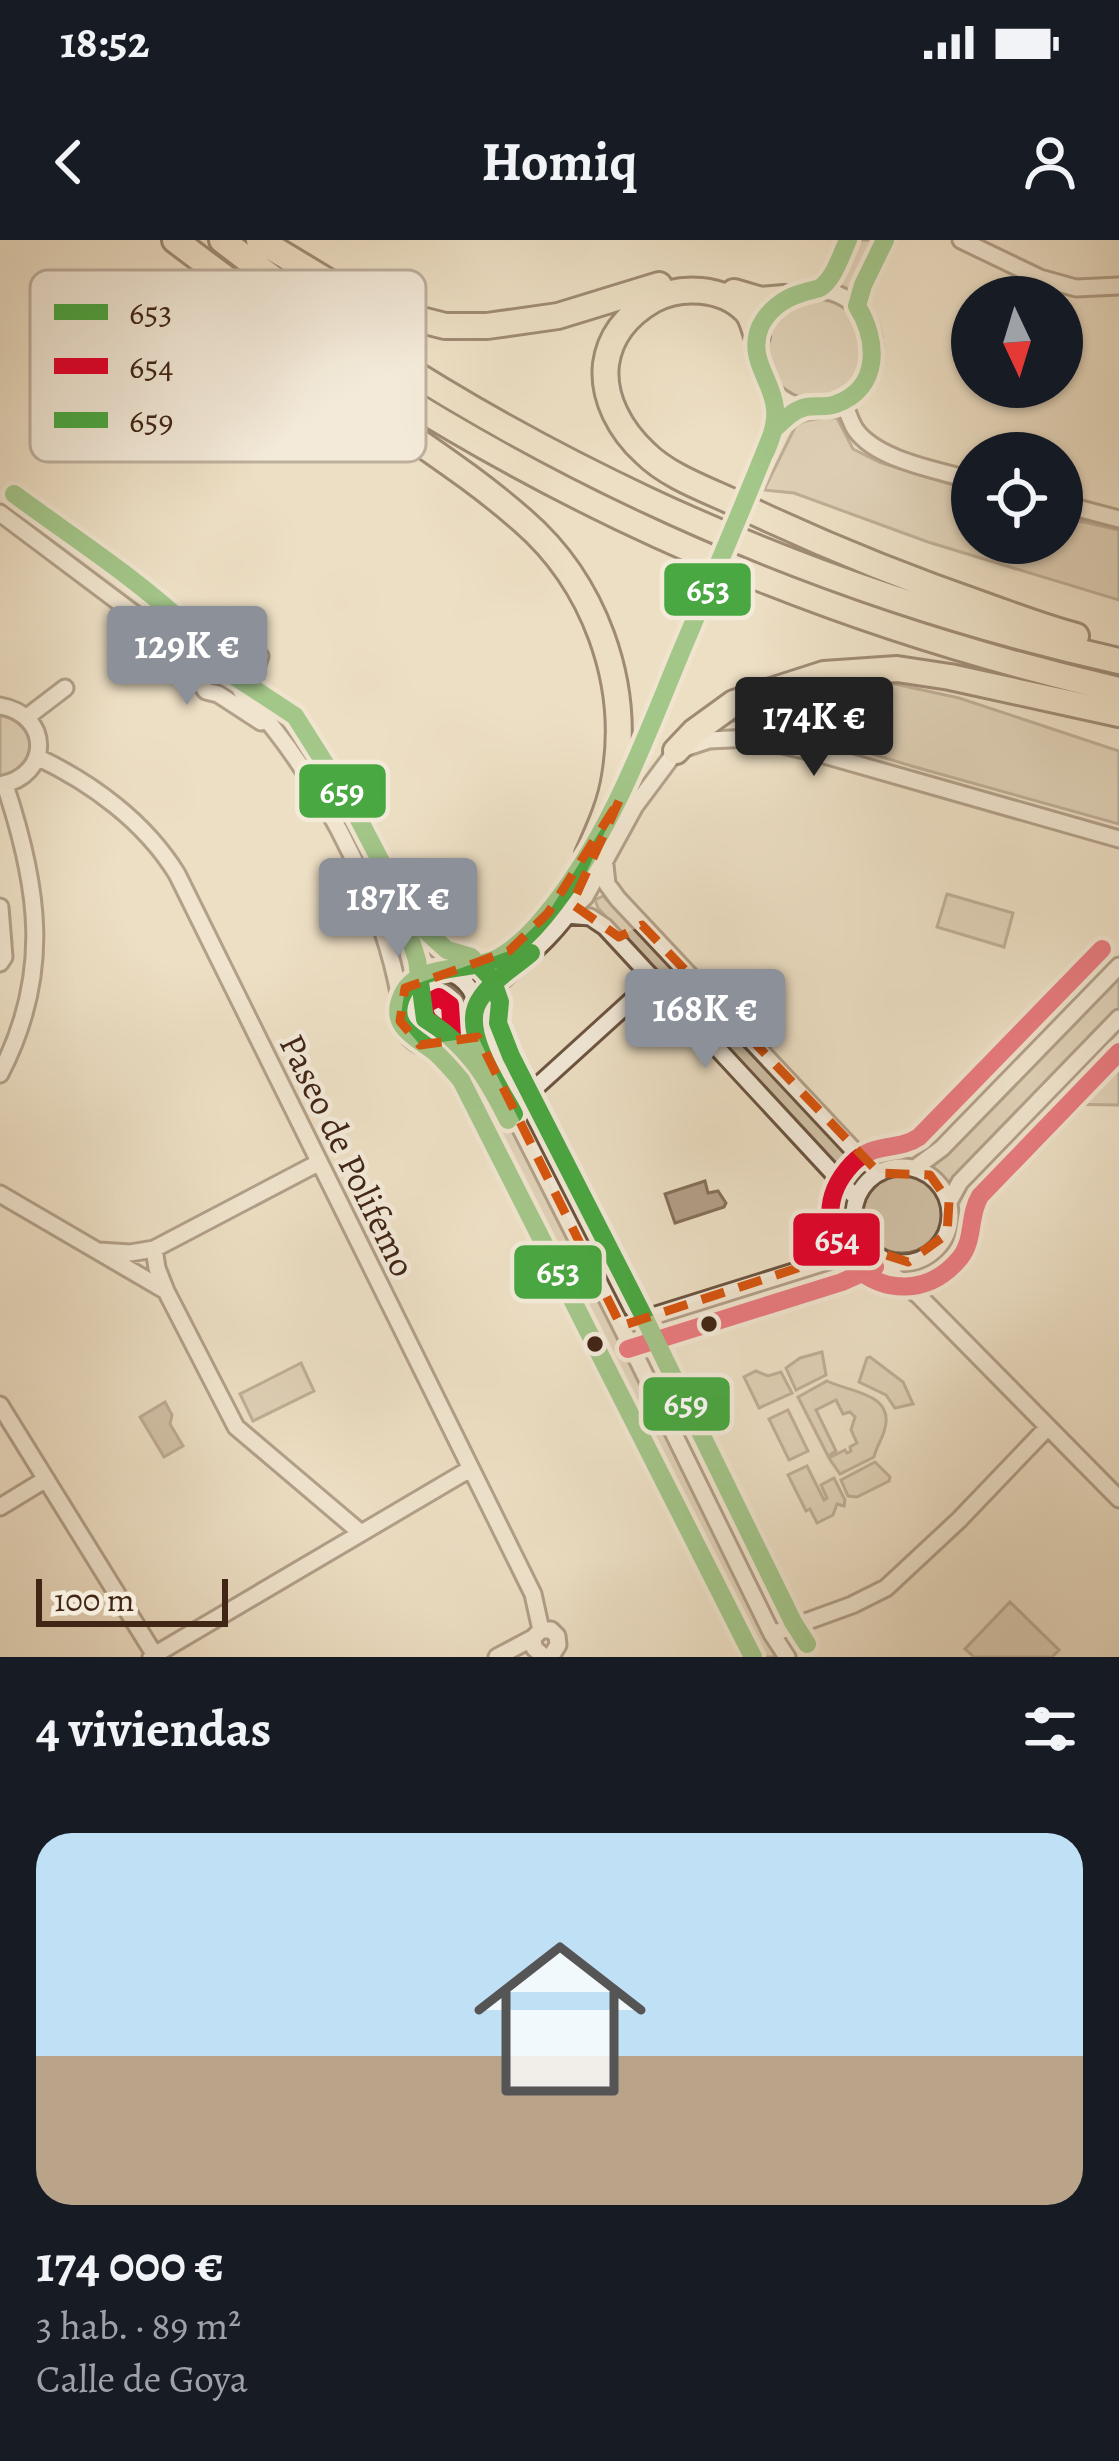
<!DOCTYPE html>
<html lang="es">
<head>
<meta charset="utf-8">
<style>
	:root { --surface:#171b24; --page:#20242c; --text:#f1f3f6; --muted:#9ea1a6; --accent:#8c9099 }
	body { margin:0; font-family:Alegreya,serif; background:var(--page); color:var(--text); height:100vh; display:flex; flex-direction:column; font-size:45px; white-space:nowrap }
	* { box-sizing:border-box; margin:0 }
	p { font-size:39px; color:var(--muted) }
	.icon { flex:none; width:66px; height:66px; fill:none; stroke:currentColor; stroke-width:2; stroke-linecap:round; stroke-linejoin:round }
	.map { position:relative; height:1417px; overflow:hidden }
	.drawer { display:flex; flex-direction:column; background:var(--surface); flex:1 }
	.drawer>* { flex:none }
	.needle { width:78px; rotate:176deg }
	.controls { position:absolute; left:951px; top:36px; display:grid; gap:24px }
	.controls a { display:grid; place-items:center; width:132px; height:132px; border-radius:50%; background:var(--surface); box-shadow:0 3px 9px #0004; font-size:60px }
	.scale { position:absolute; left:36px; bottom:30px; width:192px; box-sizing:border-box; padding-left:12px; border:6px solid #412615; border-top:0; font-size:33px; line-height:42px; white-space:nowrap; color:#412615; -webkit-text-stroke:9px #f3ead9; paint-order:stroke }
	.price { position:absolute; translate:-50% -102px; padding:0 27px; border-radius:12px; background:var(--accent); color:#fff; font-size:39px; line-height:78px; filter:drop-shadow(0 3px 6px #0008) }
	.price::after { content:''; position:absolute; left:50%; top:72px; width:36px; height:27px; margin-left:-18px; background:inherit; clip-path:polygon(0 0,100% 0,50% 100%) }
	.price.current { background:#222; color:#fff }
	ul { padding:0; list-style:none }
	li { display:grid; align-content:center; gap:24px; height:636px; padding:0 36px }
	li span { display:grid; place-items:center; height:372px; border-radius:36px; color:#555 }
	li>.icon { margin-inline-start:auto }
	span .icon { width:216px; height:216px; fill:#fffc; stroke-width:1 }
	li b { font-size:51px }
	h2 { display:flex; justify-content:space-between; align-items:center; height:144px; padding:0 36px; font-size:51px }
	.status { display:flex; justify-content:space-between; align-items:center; height:84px; padding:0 60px; background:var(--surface); direction:ltr }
	.status svg { height:33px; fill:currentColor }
	header { display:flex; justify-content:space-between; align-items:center; height:156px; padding:0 36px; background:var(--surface); font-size:54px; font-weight:600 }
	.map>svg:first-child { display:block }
	.green { fill:#d0c0a6; stroke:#88735e; stroke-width:3 }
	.water { fill:#b3a088; stroke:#856f5a; stroke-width:3 }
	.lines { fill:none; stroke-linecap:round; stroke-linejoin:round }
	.minor-casing { stroke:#6c5441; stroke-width:21 }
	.highway-casing { stroke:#412615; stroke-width:30 }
	.minor { stroke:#f3ead9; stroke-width:15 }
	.highway { stroke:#eddfc4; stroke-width:24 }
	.minor-bridge-casing { stroke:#6c5441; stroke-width:21; stroke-linecap:butt }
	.minor-bridge { stroke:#f3ead9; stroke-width:15 }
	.bus-1-casing { stroke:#f3ead9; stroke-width:27 }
	.bus-2-casing { stroke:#f3ead9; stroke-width:27 }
	.bus-3-casing { stroke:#f3ead9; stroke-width:27 }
	.bus-1 { stroke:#49a842; stroke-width:18 }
	.bus-2 { stroke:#e4002b; stroke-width:18 }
	.bus-3 { stroke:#49a842; stroke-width:18 }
	.marked { fill:none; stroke:#d7540d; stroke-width:9; stroke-dasharray:24 15; stroke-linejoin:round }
	.bus-dot { fill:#412615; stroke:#f3ead9; stroke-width:4.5 }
	.labels { text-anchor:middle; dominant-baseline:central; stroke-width:9; stroke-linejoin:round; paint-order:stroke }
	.street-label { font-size:36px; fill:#412615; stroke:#f3ead9 }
	.key { fill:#f3ead9; stroke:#beaf9e; stroke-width:3 }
	.key-label { font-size:33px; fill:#412615 }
	.line-badge { stroke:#f3ead9; stroke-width:4.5 }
	.badge-label { font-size:33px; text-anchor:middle; font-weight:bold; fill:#fff }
</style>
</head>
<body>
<div class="status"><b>18:52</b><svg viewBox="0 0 49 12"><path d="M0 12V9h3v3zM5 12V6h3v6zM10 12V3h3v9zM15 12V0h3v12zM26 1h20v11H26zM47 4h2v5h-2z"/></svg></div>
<header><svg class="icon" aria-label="back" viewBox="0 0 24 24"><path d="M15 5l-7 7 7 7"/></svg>Homiq<svg class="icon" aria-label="person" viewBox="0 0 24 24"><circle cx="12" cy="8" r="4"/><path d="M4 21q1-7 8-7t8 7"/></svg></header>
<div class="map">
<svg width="1119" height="1417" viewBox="0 0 1119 1417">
	<rect width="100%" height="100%" fill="#eddfc4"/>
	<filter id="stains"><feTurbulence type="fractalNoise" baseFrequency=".00167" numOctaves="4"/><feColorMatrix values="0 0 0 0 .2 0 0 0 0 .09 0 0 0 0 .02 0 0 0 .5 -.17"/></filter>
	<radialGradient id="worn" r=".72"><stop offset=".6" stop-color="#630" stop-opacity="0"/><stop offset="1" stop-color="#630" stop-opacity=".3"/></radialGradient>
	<!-- green -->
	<path class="green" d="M856,0H878L852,54L834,45Z
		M764 109a51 51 0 1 1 102 0a51 51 0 1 1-102 0Z
		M827,177L837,178L853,209L879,222L972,251V303H1062V277L1119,290V360L928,302L794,253L764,250L796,185L805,181Z
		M895,444L959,458L1119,511V584L915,527L770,483L730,481L835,449Z
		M0,475C41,485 38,526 0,538Z
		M947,654L1013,673L1004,707L937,687Z
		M603,656L861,929L863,933L861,940L857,942L850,939L598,668L595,660Z
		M1119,736V768L948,943L932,927Z
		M408 770a28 28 0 1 1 56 0a28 28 0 1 1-56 0Z
		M472,803L768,1398L780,1417H763L750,1393L467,831L451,815Z
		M1119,825V865L1054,864L1093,826Z
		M862 973a40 40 0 1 1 80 0a40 40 0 1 1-80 0Z
		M822,1112L826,1135L796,1150L786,1128L800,1118Z
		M870,1117L903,1142L913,1164L895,1168L886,1155L859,1142L867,1118Z
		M301,1123L314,1151L253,1181L240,1154Z
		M756,1131L768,1136L781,1132L792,1153L759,1168L744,1137Z
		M827,1141C849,1152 894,1153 885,1188C883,1198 876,1207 874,1217L840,1234L829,1218L845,1210L847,1213L851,1211L850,1207L857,1203L851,1190L855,1177L850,1172L843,1174L836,1160L816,1170L836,1211L828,1216L798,1157Z
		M788,1170L808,1211L789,1220L769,1179Z
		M875,1222L890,1237L889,1241L857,1257L848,1256L841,1240Z
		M807,1226L824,1260L827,1258L821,1245L834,1238L845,1260L844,1266L837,1264L833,1275L817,1283L810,1269L806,1271L788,1235Z
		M1010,1362L1059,1410L1052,1417H974L965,1409Z"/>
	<!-- water -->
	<path class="water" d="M705,941L708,953L718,951L726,963L724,967L675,983L665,954Z
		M165,1162L172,1175L170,1184L183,1206L164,1217L140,1177Z"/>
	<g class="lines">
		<defs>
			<path id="minor" d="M961,0L1040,38L1076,48L1119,46
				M819,49L834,31L848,0
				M756 109a59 59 0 1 1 118 0a59 59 0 1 1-118 0Z
				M857,66L863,45L885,0
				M843,161C847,170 850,181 855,189C876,220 937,230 972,240
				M755,241C768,205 779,186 769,146
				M1062,264L1119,279
				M0,273L152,387L175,408L206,451L218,454L261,482
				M152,387L229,420C236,431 236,443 243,454C253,466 265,477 274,489C332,563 384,667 400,759
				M260,416C252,437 252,448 263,468
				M0,466C52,475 51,536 0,545
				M27,477L65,448
				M37,517C92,543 145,582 177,634L533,1354L541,1390
				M618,565L691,391
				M605,625L607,644L618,659L860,917L879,933
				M379,666L409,708L436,732
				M0,667L4,717L0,723
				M573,668L585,657L635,566L676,511L709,500L752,498L817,513L1119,599
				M567,675L590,677L605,687L857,959
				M398 770a39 39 0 1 1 78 0a39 39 0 1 1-78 0Z
				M446,732C461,729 479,728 494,721C537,699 566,650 590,610
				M476,766C508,731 550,704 575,664
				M473,786L489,826L621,1086L772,1394L787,1417
				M430,809L461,840L753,1417
				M0,834C52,734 39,647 5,545
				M512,869L654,740
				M854 975a48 48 0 1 1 96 0a48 48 0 1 1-96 0Z
				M915,928L942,908L1119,726
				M0,954L166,1051
				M949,962L960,942L1119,778
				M154,1009L157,1028L166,1051L236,1187L361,1293
				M99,1011L130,1013L154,1009L318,923
				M882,1018L893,1035L918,1055L1119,1259
				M621,1086L835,1019L865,1005
				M0,1165L156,1417
				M0,1267L46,1239
				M541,1390H551L557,1396L558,1405L553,1413
				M772,1394L852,1365L886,1348L959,1280L1048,1187
				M533,1398L534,1408L542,1415
				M151,1417L470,1229
				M497,1417L533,1398L541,1390"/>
			<path id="highway" d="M175,0C464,223 763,368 1119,450
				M222,0C486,205 793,348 1119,421
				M259,0L370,67L445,86H487L558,76L659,45
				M734,52L761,60L784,58
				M265,86C296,111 327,137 359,160C414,200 471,235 522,280C594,342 631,442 615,536C611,564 599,589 588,614
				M757,96C754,88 752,77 746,71C723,47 680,45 653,60C627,75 610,95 606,124C602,158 621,191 645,213C668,236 705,249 733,262C816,302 902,337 989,367C1017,377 1046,388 1076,396
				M676,511L694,492L734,463L824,434L897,429L950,437L1119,474"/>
		</defs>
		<!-- minor casing -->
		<use href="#minor" class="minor-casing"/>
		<!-- highway casing -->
		<use href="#highway" class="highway-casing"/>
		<!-- minor -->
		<use href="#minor" class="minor"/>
		<!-- highway -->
		<use href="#highway" class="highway"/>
		<defs>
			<path id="minor-bridge" d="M691,391L755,241"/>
		</defs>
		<!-- minor-bridge casing -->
		<use href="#minor-bridge" class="minor-bridge-casing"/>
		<!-- minor-bridge -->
		<use href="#minor-bridge" class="minor-bridge"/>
		<defs>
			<path id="bus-1" d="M765,213C771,199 777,183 775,168C772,139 747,119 760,87C768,70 784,58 802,53C803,52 819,49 820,48C834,39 841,15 848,0
				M514,874C500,848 465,797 476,767C484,745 514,728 531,713
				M753,1417L461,840C453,831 445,821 436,813C418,798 389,788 401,758C414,721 469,733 498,718C516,708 532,692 545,676C608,600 642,507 679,417C711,341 744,266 774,189C784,180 793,170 806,167C816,165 826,168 836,164C881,148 878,100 857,66L863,45L885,0"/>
			<path id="bus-2" d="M1102,709L919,897C897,912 874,901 852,924C783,997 895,1096 960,1018C975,999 968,976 980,956L1119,812
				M439,757L450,765L452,796C440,786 420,783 426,764Z
				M628,1109L842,1042L875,1027"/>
			<path id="bus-3" d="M14,254C72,297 135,337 187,386C203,401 211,426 231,434L295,476L353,568L391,641L427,692L447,710L471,717L492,739L500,762L498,783L511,816L643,1075L793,1382L807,1404
				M402,672L417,720L425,779C467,804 487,838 508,880"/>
		</defs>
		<!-- bus-1 casing -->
		<use href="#bus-1" class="bus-1-casing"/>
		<!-- bus-2 casing -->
		<use href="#bus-2" class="bus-2-casing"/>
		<!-- bus-3 casing -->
		<use href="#bus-3" class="bus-3-casing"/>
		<!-- bus-1 -->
		<use href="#bus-1" class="bus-1"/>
		<!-- bus-2 -->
		<use href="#bus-2" class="bus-2"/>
		<!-- bus-3 -->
		<use href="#bus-3" class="bus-3"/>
	</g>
	<!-- marked area -->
	<path d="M0 0H1119V1417H0ZM619,561L572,664L619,697L642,685L879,933L930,935L949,962L947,994L908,1022L862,1007L621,1086L478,797L420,805L400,781L405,748L509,711L548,673Z" fill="#eddfc4" fill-opacity=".55" fill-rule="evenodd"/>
	<path class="marked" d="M619,561L572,664L619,697L642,685L879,933L930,935L949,962L947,994L908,1022L862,1007L621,1086L478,797L420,805L400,781L405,748L509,711L548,673Z"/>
	<!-- markers -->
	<g class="bus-dot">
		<circle cx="709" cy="1084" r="10"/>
		<circle cx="595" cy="1104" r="10"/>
	</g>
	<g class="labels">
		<!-- street labels -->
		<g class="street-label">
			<text transform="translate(348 915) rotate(64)">Paseo de Polifemo</text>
		</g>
	</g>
	<!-- legend -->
	<rect x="30" y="30" width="396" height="192" rx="18" class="key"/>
	<rect x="54" y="64" width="54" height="16" fill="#49a842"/>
	<rect x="54" y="118" width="54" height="16" fill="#e4002b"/>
	<rect x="54" y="172" width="54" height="16" fill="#49a842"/>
	<g class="key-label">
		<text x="129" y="84">653</text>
		<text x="129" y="138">654</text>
		<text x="129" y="192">659</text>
	</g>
	<g class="line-badge">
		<rect x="662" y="321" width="91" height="57" rx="12" fill="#49a842"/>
		<rect x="297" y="522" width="91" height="58" rx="12" fill="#49a842"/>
		<rect x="791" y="971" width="91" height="57" rx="12" fill="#e4002b"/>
		<rect x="512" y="1003" width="92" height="58" rx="12" fill="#49a842"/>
		<rect x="641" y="1135" width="91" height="58" rx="12" fill="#49a842"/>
	</g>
	<g class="badge-label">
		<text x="708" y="361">653</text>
		<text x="342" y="563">659</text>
		<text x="837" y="1011">654</text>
		<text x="558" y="1043">653</text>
		<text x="686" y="1175">659</text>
	</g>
	<rect width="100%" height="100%" filter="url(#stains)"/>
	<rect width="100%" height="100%" fill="url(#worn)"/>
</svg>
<div class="controls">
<a><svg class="needle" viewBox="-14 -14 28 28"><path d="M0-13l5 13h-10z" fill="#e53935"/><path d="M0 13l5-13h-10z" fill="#9ea1a6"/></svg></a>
<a><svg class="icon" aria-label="locate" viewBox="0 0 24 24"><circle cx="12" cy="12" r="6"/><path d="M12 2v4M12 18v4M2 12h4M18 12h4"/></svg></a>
</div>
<div class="scale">100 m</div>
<b class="price" style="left:187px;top:468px">129K €</b>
<b class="price current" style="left:814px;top:539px">174K €</b>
<b class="price" style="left:398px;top:720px">187K €</b>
<b class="price" style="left:705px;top:831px">168K €</b>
</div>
<section class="drawer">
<h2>4 viviendas<svg class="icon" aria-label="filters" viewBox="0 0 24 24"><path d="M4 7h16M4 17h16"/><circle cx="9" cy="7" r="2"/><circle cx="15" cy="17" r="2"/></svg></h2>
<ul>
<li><span style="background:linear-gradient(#bfe0f5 60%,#b9a48a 0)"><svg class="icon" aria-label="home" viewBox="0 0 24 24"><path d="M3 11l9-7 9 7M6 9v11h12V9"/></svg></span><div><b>174 000 €</b><p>3 hab. · 89 m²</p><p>Calle de Goya</p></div></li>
</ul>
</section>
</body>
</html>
